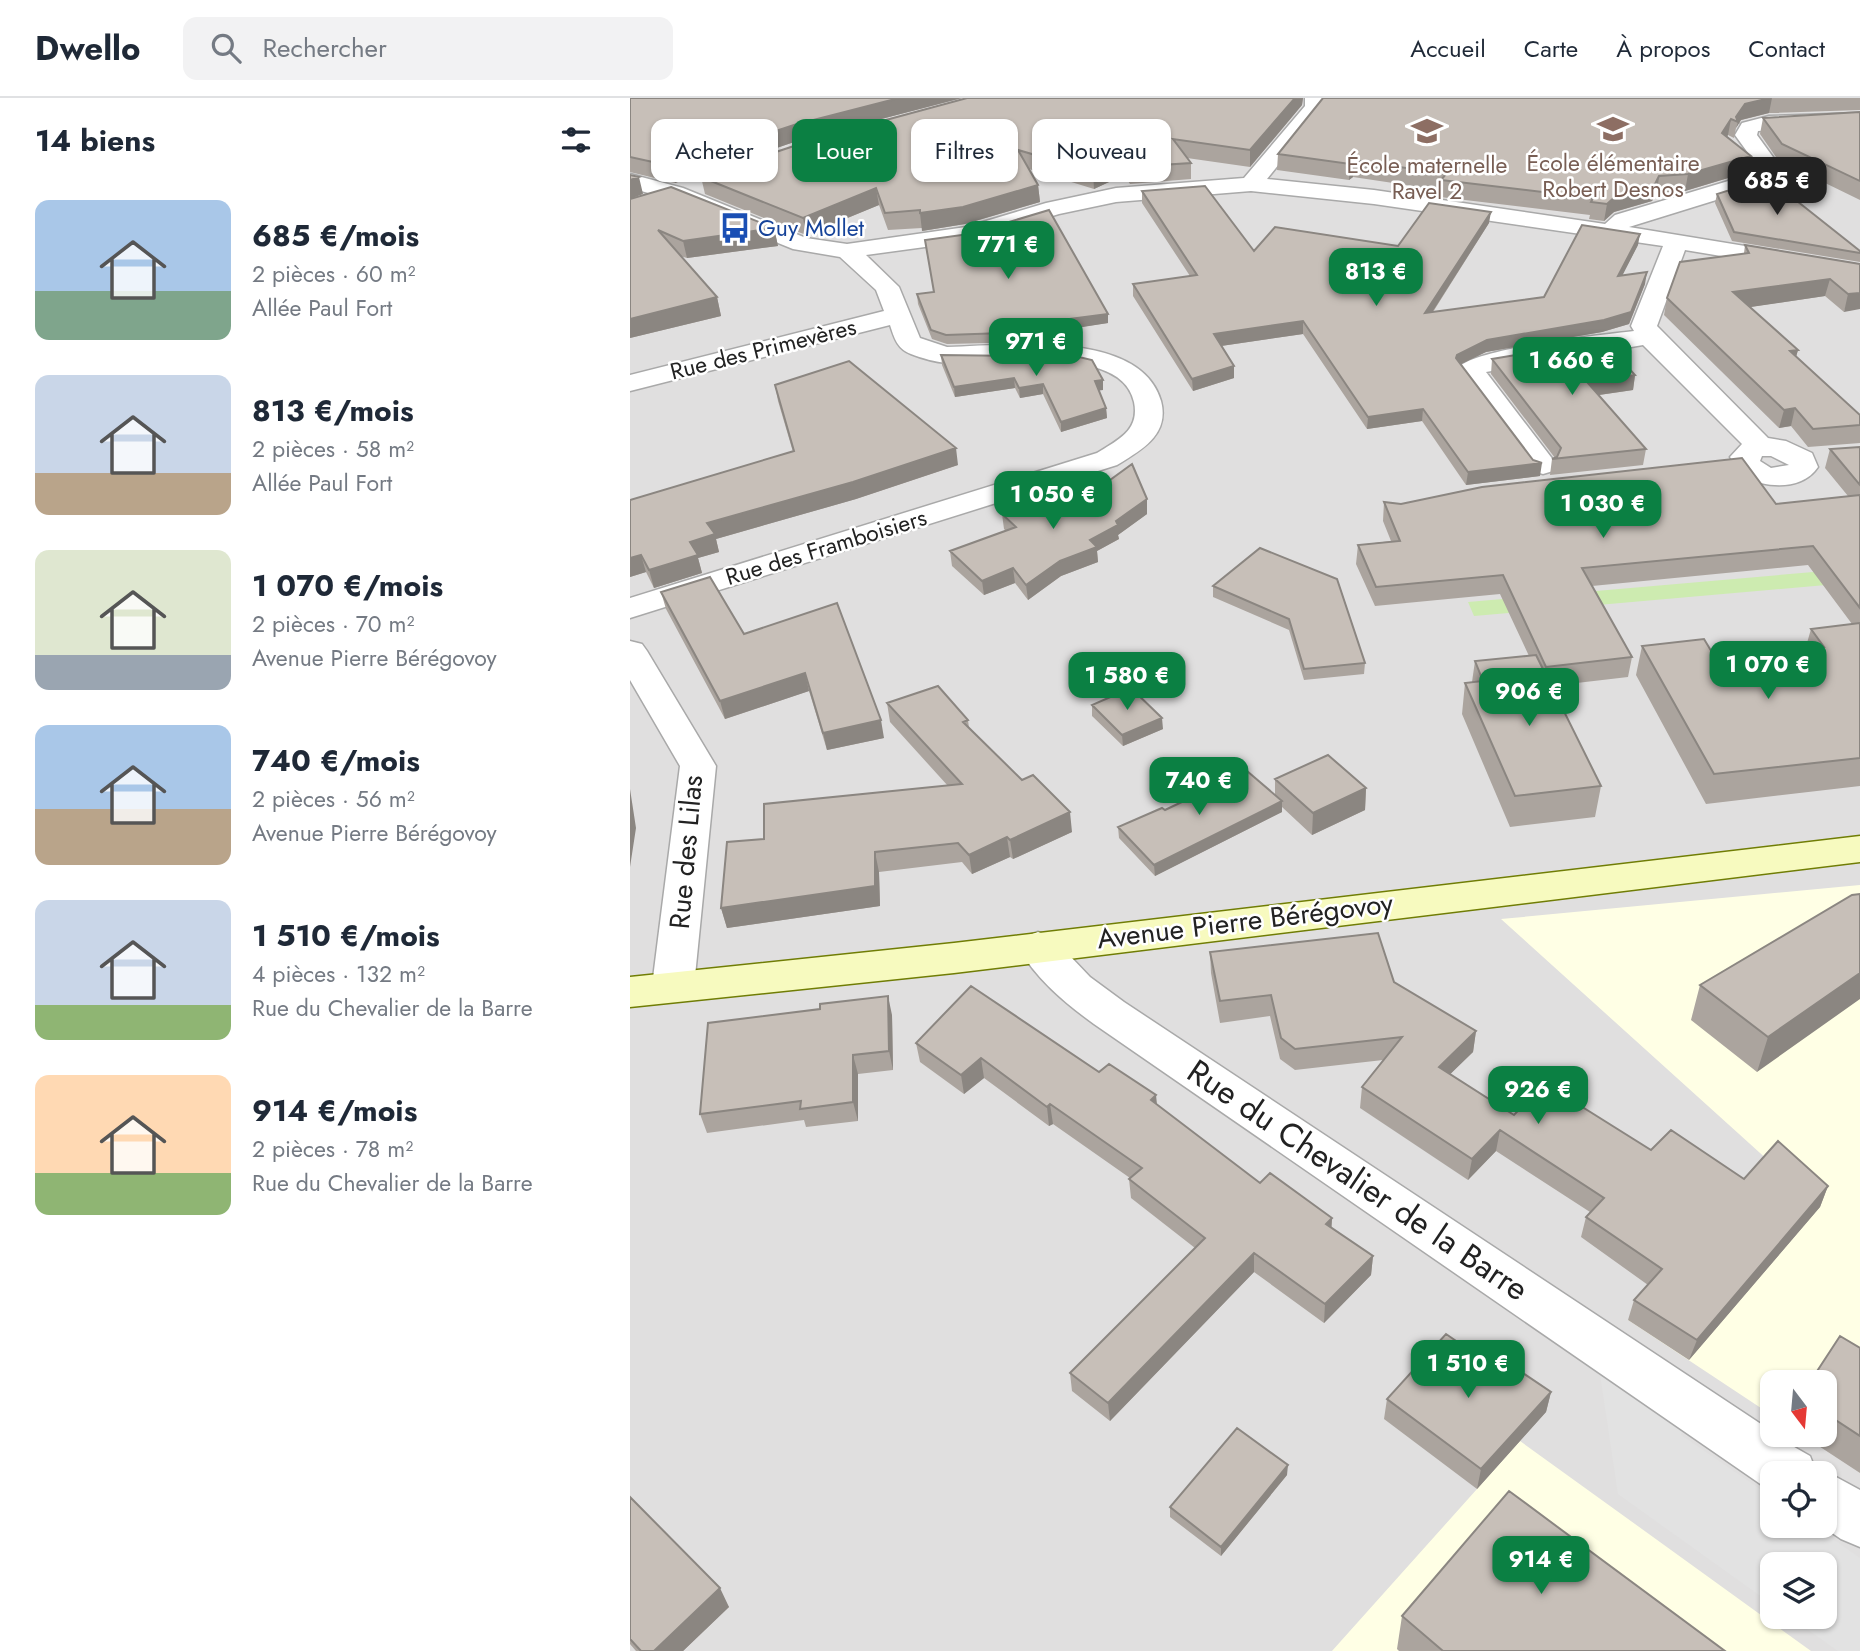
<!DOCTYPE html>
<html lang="fr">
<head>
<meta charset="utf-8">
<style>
	:root { --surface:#fff; --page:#f2f2f3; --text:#1f2937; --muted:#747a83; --line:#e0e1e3; --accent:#0b8043 }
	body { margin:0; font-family:Jost,sans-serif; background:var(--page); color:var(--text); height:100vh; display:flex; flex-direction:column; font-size:26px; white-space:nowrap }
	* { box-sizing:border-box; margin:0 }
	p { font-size:23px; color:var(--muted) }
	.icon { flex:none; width:38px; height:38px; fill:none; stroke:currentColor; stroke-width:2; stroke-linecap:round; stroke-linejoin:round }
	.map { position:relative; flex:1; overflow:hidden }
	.drawer { display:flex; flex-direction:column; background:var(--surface); width:630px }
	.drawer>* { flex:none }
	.top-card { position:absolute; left:21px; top:21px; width:665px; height:63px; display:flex; gap:14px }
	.needle { width:46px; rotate:164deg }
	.fabs { position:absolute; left:1130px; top:1272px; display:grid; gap:14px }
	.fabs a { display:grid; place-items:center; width:77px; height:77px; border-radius:14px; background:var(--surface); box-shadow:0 2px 5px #0004; font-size:35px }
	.price { position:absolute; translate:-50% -60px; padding:0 16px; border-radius:14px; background:var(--accent); color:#fff; font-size:23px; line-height:46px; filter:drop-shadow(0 2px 4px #0008) }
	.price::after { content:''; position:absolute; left:50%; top:42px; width:21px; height:16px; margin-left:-10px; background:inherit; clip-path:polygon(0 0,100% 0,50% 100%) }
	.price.on { background:#222; color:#fff }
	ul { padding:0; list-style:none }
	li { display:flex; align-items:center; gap:21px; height:175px; padding:0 35px }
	li span { display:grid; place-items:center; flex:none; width:196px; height:140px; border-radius:14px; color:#555 }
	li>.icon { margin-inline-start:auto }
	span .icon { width:84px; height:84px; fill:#fffc; stroke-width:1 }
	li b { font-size:30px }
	h2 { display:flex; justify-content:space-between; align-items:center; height:84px; padding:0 35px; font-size:30px }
	.pill { padding:0 24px; border-radius:14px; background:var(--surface); box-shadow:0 2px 5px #0004; font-size:24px; line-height:63px }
	.pill.on { background:var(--accent); color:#fff }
	header { display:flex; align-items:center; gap:42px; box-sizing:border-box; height:98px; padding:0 35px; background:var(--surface); border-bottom:2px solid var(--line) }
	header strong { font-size:33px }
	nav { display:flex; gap:38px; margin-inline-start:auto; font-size:24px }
	.search { width:490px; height:63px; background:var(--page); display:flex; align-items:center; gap:18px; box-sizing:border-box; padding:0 24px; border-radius:14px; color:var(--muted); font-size:26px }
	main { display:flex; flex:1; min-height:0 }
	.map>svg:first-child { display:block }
	.residential { fill:#e0dfdf; fill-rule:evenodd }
	.education { fill:#ffffe5 }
	.grass { fill:#cdebb0 }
	.parking { fill:#e2e2e2 }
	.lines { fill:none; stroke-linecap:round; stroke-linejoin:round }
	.street-casing { stroke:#a9a9a9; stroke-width:3 }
	.secondary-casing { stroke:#707d05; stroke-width:3 }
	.street { fill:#fff; fill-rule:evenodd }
	.secondary { fill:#f7fabf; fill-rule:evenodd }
	.wall { fill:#aba49e }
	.shaded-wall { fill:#8b8681 }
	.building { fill:#c7bfb8; stroke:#8b8681; stroke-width:2 }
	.labels { text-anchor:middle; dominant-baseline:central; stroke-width:5; stroke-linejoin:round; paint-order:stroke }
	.far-education-label { font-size:23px; fill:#785e54; stroke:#fff }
	.far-transit-label { font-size:23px; fill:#164399; stroke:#fff; text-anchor:start }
	.far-street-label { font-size:23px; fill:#222; stroke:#fff }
	.street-label { font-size:28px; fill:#222; stroke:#fff }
	.near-street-label { font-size:33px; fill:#222; stroke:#fff }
</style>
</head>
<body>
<header>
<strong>Dwello</strong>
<div class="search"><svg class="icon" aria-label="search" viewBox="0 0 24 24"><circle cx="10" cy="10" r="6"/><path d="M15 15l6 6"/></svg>Rechercher</div>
<nav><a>Accueil</a><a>Carte</a><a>À propos</a><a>Contact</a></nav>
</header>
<main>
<section class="drawer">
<h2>14 biens<svg class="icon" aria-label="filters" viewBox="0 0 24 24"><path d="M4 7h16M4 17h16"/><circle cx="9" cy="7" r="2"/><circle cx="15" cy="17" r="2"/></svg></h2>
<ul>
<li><span style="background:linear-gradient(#a9c7e8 65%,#7fa58c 0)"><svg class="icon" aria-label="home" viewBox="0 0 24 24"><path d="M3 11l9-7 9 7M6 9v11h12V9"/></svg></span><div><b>685 €/mois</b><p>2 pièces · 60 m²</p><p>Allée Paul Fort</p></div></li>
<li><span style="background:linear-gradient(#c9d6e8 70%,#b9a48a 0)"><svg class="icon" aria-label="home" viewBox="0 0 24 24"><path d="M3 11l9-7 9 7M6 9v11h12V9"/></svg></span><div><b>813 €/mois</b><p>2 pièces · 58 m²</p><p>Allée Paul Fort</p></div></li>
<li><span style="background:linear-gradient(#dfe7d0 75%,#9aa5b1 0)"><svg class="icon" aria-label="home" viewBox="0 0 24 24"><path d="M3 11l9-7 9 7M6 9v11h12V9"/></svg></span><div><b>1 070 €/mois</b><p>2 pièces · 70 m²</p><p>Avenue Pierre Bérégovoy</p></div></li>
<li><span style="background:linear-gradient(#a9c7e8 60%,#b9a48a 0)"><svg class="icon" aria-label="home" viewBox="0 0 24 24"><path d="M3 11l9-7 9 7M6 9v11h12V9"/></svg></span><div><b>740 €/mois</b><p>2 pièces · 56 m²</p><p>Avenue Pierre Bérégovoy</p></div></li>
<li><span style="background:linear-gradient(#c9d6e8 75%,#8fb573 0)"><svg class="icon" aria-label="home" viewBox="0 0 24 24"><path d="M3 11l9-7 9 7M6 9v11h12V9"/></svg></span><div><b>1 510 €/mois</b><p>4 pièces · 132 m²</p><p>Rue du Chevalier de la Barre</p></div></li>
<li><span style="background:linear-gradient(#ffd9b3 70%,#8fb573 0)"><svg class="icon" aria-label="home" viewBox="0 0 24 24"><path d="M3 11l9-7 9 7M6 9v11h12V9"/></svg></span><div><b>914 €/mois</b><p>2 pièces · 78 m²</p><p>Rue du Chevalier de la Barre</p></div></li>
</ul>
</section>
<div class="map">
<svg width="1230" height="1553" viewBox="0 0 1230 1553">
	<rect width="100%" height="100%" fill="#f2efe9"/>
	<!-- residential -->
	<path class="residential" d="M0,0H1230V1553H0ZM1143,1284H1195V1337H1143ZM1143,1376H1195V1428H1143ZM1143,1466H1195V1519H1143Z"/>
	<!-- education -->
	<path class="education" d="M1230,787V1375L1195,1337V1284H1143V1318L998,1222L1140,1064L871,821Z
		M890,1343L1181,1553H702Z"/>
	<!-- grass -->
	<path class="grass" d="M1230,470V484L844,518L838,504Z"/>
	<!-- parking -->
	<path class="parking" d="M968,1263L1054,1326L1051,1337L1143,1400V1428H1184L1230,1460V1553H1208L1160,1519H1195V1466H1143V1507L988,1396Z"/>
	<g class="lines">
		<defs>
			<path id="street" d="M675,0H695V9L637,81L744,92L975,126L985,117L1125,75L1129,70L1105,37L1112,25L1139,18L1230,15V27L1128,33L1127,37L1151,70L1141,85L999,129L1230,167V181L1055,152L1027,228L1138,340L1156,343L1182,355L1188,369C1172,393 1137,390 1114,379L1100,359L1112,346L1013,247L856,274L927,367L923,373L913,376L903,373L827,271C841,250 973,237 1004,233L1001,228L1033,148L744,106L621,93L486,104L429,116L339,143L236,157L269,189L290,240L317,249C373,248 510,230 531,303C540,337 511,352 487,367L0,520V500L467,355C487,342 510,333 504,304C491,243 360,270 317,265C306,264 291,260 281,256C267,251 264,239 260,227L0,293V277L254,213L246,192L210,159L163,151L37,100L0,90V76L53,90L176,140L217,146L336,129L416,105L486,90L614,80L675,8ZM1132,358H1141L1159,367L1141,370L1130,363Z
				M0,543L12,546L17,553L86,668L64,888L58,899L43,903L28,899L22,888L50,668L0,582Z
				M408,834L422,839L460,879L494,904L1143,1334V1337L1180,1358L1187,1376H1143L1142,1394L464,926C435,905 406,881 388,849L394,839Z
				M1195,1373L1230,1392V1449L1211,1441L1192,1428H1195V1376H1190Z"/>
			<path id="secondary" d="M1230,738V764L324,875L0,909V879L324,845Z"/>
		</defs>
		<!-- street casing -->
		<use href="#street" class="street-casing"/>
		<!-- secondary casing -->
		<use href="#secondary" class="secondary-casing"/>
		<!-- street -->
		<use href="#street" class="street"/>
		<!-- secondary -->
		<use href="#secondary" class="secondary"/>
	</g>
	<!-- wall -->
	<path class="wall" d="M0,0H332L167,43L45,85L0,74Z
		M337,0H673L672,7L620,69L557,60L561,65V81L500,86L494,77L464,91L399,71L408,87L410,104L335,126L292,133V130L258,132L249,107L176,137L75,96L71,79Z
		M693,0H1230V12L1139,15L1111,22L1106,30L1104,40L1098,37L1097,38L1121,58L1118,74L1055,93L1027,95L1022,103L984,114L974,123L959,121L960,117L810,99V92L723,79L719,82L647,72L648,56Z
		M1230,14V102L1148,62L1130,36L1133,20Z
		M512,93L624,153L768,148L859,125L803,214L914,199L1008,147L992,177L1015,186L999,226L972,234L856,254L831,266L910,378L836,387L792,323L737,331L673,236L591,248L604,268V280L563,293L503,198V186L560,178L512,105Z
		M1087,96L1230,153V164L1102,143L1085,105Z
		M0,101L144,130L148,148L57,160L50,158L87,199L91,218L0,240Z
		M1115,147L1230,166L1214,214L1195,198L1120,209L1168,252L1166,258L1230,317V345L1178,349L1161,328L1149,330L1034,217L1037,200L1114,155Z
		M296,151L478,216V225L444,230L449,238V248L404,244L317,246L302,241L288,206L287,196L304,194Z
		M311,257L473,282V292H469L476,310L477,320L431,334L413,296L390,300L385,290L325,299L312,267Z
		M862,261L1005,277L1003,292L969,297L1016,351L1013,367L920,377L922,361L925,360L861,276Z
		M145,287L328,367L226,401L86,441L89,454L68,460L72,475L24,490L16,474L0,479V402L163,354L148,303Z
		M1230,349V688L1076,706L1006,577L1012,548L1086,561H1104L1175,552L1181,531L1222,526L1178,467L962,488L1002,559L998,579L921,588L971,688L965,719L880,729L832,616L835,585L842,584L845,563L899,558L870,496L745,508L726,466L728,447L761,443L753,423L754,404L771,406H1146L1218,398L1195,370L1200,351Z
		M427,414L517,416L488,437L489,441L467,453L468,464L431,478L398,502L385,485L354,497L322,468L320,453L376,433L374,431L372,416Z
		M630,450L735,565L734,576L674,582L659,532L583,499V488Z
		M31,494L114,536L254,640L197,652L179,593L95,621L36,511Z
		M257,605L338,622L339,630L442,734L383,761L380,759L342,776L332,764L249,774L250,808L97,830L91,810L134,741L318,688L260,624Z
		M462,607L533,631L493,648L462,618Z
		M645,681L736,690L735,712L682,737L652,709V714L525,778L489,740L488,729L645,697Z
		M1230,796L1127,974L1061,922L1070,887Z
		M580,854L764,884L846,933L843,954L820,976L884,1017L1021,1052L1114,1081L1198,1088L1190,1109L1059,1262L998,1222L1004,1202L1018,1187L951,1139L956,1119L960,1114L866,1053L838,1082L730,1010L732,989L753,962L665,972L650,961L640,918L590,925L581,875Z
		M262,917L263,972L228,976V1023L176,1029L174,1022L77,1035L70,1016Z
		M286,945L469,974L527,1007L630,1085L702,1120L701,1130L743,1158L741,1177L694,1225L624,1174L480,1323L442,1293L440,1275L565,1150L501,1100L499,1081L500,1080L423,1026L419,1028L354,980L334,996L290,964Z
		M1230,1250V1375L1172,1337H1195V1284Z
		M877,1278L921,1294L916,1314L847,1391L754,1321L757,1301Z
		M657,1377L591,1458L540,1419V1409Z
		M0,1399L99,1509L53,1553H6L0,1546Z
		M772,1518L1095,1553H769L767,1551Z"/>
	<!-- shaded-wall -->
	<path class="shaded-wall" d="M269,0H332L167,43L45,85L41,68L164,27Z
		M665,0H673L672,7L620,69V52Z
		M1140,0H1142L1139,15L1111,22L1106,30L1108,24L1106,19L1115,6Z
		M1101,21L1098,37L1089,51L1092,35Z
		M1121,58L1118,74L1055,93L1058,76Z
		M493,60L494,77L464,91L463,74Z
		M723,62V79L719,82L720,66Z
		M1029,78L1027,95L1022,103L984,114L974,123L977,106L987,97Z
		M9,79L13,96L0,101V82Z
		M408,87L410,104L335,126L292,133L290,115Z
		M246,90L249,107L176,137L173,120Z
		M861,114L859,125L794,227L795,215Z
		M144,130L148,148L57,160L53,143Z
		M1010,136L1008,147L986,190L988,178Z
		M1017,174L1015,186L999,226L972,234L856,254L825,269L827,257L857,242Z
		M1200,181L1195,198L1100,212L1103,194Z
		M1230,195V211L1214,214L1218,196Z
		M87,199L91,218L0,240V221Z
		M478,216V225L440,231L439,221Z
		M673,223V236L584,249V236Z
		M1168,252L1163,270L1160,253Z
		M604,268V280L563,293L562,281Z
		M1005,277L1003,292L955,299L957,284Z
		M384,280L385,290L325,299L324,289Z
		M473,282V292L466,293L465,283Z
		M413,286V296L390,300L389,290Z
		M476,310L477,320L431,334V324Z
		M1165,310L1161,328L1149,330L1154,312Z
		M793,311L792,323L737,331L738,319Z
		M326,350L328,367L226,401L86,441L89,454L68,460L72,475L24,490L19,472L60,444L77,425Z
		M912,365L910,378L836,387L838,374Z
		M517,401V416L488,437L489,441L467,453L468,464L431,478L398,502L396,487Z
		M11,457L16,474L0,479V460Z
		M383,470L385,485L354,497L352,483Z
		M175,575L179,593L95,621L90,603Z
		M532,620L533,631L493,648L492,637Z
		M251,622L254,640L197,652L193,635Z
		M736,690L735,712L682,737L683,715Z
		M0,691L6,730L0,769Z
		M652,703V714L525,778L524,767Z
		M440,714L442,734L383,761L380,742Z
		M377,739L380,759L342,776L339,757Z
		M245,754L249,774L250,808L97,830L91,810Z
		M1230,875V901L1127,974L1138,939Z
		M258,898L262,917L263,972L259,953Z
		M846,933L843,954L806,990L809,969Z
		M223,957L228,976V1023L223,1004Z
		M351,960L354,980L334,996L331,977Z
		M526,997L528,1016L521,1002Z
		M420,1006L423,1026L419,1028L417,1009Z
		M870,1032L866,1053L838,1082L842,1061Z
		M1198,1088L1190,1109L1059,1262L1067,1242Z
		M702,1120L701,1139L696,1126Z
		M624,1155V1174L480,1323L478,1305Z
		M743,1158L741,1177L694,1225L695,1206Z
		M921,1294L916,1314L847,1391L851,1371Z
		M658,1367L657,1377L591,1458V1449Z
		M90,1490L99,1509L53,1553H24Z"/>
	<!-- building -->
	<path class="building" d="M0,0H269L164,27L41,68L0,59Z
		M337,0H665L620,52L543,41L561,65L499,69L493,60L463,74L388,52L408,87L333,109L290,115V112L255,115L246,90L173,120L71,79L182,42Z
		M693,0H1140L1115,6L1106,19L1108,24L1101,21L1092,35L1121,58L1058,76L1029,78L1025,86L987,97L977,106L961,104L963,100L811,82L816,76L723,62L720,66L648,56Z
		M1230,14V83L1152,46L1133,20Z
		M0,77L9,79L0,82Z
		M1138,80L1230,153V155L1104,134L1087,96Z
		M575,88L624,153L645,129L768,148L799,105L861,114L795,215L914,199L952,127L1010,136L988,178L1017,174L1001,214L974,222L857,242L827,257L826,260L903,362L912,365L838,374L793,311L738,319L673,223L584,236L604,268L562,281L503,186L567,177L512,93Z
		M41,89L144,130L53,143L28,132L87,199L0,221V101Z
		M419,112L478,216L439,221L449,238L403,234L316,237L301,232L287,196L304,194L295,142L339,136Z
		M1115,147L1230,166V195L1218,196L1200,181L1103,194L1168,252L1160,253L1230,317V327L1183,331L1165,310L1154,312L1037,200L1050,164L1119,155Z
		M973,242L1005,277L957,284L1016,351L922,361L927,359L931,350L862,261Z
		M311,257L449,259L462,262L473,282L465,283L476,310L431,324L413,286L389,290L384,280L324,289Z
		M219,263L326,350L223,384L77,425L85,436L60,444L68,457L19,472L11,457L0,460V402L164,353L145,287Z
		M1230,349V387L1200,351Z
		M1112,360L1146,406L1230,397V510L1183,448L952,470L1002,559L916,569L873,477L746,489L728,447L770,443L754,404L771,406L852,389Z
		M502,366L517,401L486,423L488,427L460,442L467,449L430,463L396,487L383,470L352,483L320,453L386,429L372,416L414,402L427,414L447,406Z
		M630,450L707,481L735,565L674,571L659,521L583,488Z
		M80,479L114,536L207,505L251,622L193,635L175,575L90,603L31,494Z
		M1230,525V660L1084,676L1012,548L1074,541L1086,561H1104L1194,549L1181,531Z
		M906,557L971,688L885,698L835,585L853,583L845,563Z
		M308,588L338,622L333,624L392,682L403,677L440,714L380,742L377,739L339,757L328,745L245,754V788L91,810L97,744L134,741V706L332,686L257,605Z
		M501,590L532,620L492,637L462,607Z
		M698,657L736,690L683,715L645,681Z
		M617,673L652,703L524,767L488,729L532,710L535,712Z
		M0,704L2,719L0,733Z
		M1230,796V875L1138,939L1070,887L1222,797Z
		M748,835L764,884L846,933L809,969L884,1017L914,985L1021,1052L1041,1032L1114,1081L1148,1043L1198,1088L1067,1242L1004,1202L1032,1171L956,1119L974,1100L870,1032L842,1061L732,989L772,939L665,951L651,940L641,897L590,903L580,854Z
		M341,888L469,974L479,966L526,997L521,1002L630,1085L640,1075L702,1120L696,1126L743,1158L695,1206L624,1155L478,1305L440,1275L575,1140L499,1081L512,1070L420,1006L417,1009L351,960L331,977L286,945Z
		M258,898L259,953L223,957V1004L170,1011L171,1003L70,1016L78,925L190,911V906Z
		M816,1236L877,1278L884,1269L921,1294L851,1371L757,1301Z
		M1210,1238L1230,1250V1338L1195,1315V1284H1180Z
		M607,1330L658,1367L591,1449L540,1409Z
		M879,1393L1095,1553H813L772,1518Z
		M0,1399L90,1490L24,1553H11L0,1541Z"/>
	<!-- icons -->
	<defs>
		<symbol id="school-bare" viewBox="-9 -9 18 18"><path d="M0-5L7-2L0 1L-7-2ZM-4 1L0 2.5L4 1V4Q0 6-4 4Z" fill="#8d6e63" stroke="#fff" stroke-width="2.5" paint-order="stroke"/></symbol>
		<symbol id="bus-bare" viewBox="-9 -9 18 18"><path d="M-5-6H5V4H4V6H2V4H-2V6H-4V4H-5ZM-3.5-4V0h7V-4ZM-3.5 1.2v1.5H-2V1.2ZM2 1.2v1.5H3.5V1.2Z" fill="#1a4fb4" stroke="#fff" stroke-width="2.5" paint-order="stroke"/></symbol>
	</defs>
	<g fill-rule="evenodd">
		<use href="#school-bare" x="961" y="9" width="44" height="44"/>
		<use href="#school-bare" x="775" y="11" width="44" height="44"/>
		<use href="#bus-bare" x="83" y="108" width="44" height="44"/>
	</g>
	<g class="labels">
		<!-- far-education labels -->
		<g class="far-education-label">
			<text x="983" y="65">École élémentaire<tspan x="983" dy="26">Robert Desnos</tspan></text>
			<text x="797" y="67">École maternelle<tspan x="797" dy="26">Ravel 2</tspan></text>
		</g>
		<!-- far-transit labels -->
		<g class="far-transit-label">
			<text x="128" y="130">Guy Mollet</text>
		</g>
		<!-- far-street labels -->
		<g class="far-street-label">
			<text transform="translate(133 251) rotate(-14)">Rue des Primevères</text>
			<text transform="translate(196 449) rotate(-17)">Rue des Framboisiers</text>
		</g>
		<!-- street labels -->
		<g class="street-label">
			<text transform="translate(56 754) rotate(-85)">Rue des Lilas</text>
			<text transform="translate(615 823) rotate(-7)">Avenue Pierre Bérégovoy</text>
		</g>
		<!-- near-street labels -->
		<g class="near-street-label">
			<text transform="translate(728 1082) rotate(34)">Rue du Chevalier de la Barre</text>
		</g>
	</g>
</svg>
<div class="fabs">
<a><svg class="needle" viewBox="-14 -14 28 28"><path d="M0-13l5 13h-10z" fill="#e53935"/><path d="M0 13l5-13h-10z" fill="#747a83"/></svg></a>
<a><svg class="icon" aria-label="locate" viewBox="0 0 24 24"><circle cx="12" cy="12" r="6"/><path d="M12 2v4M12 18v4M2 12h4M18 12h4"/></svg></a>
<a><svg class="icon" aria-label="layers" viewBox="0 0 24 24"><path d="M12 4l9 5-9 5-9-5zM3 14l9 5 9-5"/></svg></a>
</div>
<b class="price on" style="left:1147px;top:119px">685 €</b>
<b class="price" style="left:378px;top:183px">771 €</b>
<b class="price" style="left:746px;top:210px">813 €</b>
<b class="price" style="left:406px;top:280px">971 €</b>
<b class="price" style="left:942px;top:299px">1 660 €</b>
<b class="price" style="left:423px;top:433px">1 050 €</b>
<b class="price" style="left:973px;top:442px">1 030 €</b>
<b class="price" style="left:1138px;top:603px">1 070 €</b>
<b class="price" style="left:497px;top:614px">1 580 €</b>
<b class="price" style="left:899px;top:630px">906 €</b>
<b class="price" style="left:569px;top:719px">740 €</b>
<b class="price" style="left:908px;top:1028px">926 €</b>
<b class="price" style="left:838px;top:1302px">1 510 €</b>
<b class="price" style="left:911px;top:1498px">914 €</b>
<div class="top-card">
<a class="pill">Acheter</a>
<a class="pill on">Louer</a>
<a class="pill">Filtres</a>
<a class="pill">Nouveau</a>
</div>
</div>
</main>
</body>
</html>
